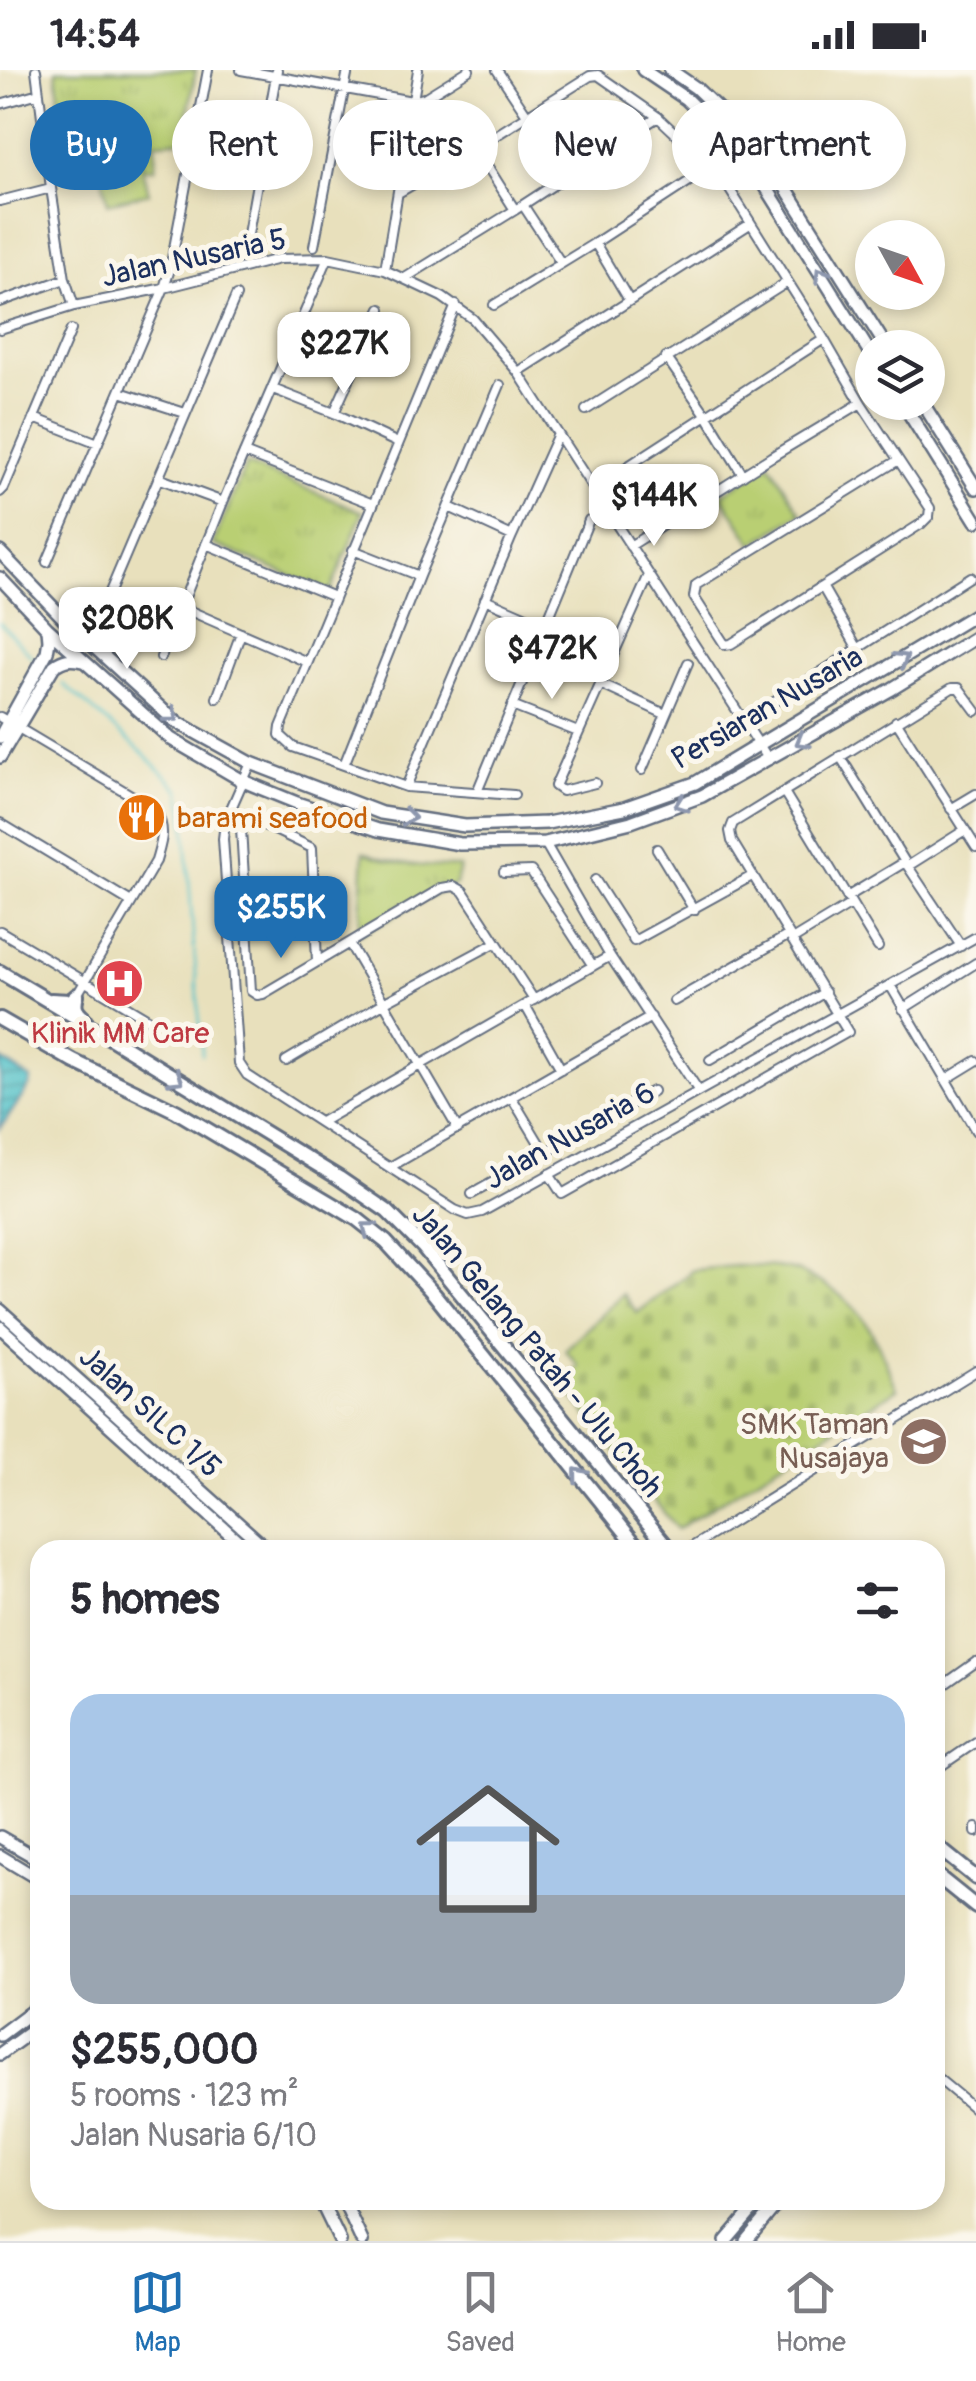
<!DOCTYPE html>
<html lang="en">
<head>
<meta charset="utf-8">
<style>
	:root { --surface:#fff; --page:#f7f7f7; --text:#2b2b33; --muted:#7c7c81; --line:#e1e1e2; --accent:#1f6fb2 }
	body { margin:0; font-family:Pangolin,sans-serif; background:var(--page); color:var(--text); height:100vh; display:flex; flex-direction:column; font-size:38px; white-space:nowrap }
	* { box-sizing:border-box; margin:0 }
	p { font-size:32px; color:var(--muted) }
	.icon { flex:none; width:55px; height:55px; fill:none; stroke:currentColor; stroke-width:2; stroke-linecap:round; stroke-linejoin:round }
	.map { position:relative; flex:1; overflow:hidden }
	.side { position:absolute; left:30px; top:1470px; width:915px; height:670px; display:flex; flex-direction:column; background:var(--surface); border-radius:30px; box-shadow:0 5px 15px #0003 }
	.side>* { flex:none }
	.guide { position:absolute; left:30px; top:30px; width:918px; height:90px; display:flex; gap:20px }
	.needle { width:65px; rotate:130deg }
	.fabs { position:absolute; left:855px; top:150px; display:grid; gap:20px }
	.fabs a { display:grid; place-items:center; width:90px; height:90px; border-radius:50%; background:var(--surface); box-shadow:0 5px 15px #0003; font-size:50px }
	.price { position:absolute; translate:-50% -85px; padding:0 22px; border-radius:20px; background:#fff; color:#222; font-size:32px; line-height:65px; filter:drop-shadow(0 2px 5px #0008) }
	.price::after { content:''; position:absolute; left:50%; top:60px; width:30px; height:22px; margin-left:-15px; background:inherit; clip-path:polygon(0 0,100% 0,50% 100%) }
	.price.active { background:var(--accent); color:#fff }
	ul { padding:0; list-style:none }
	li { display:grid; align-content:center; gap:20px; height:530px; padding:0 40px }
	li+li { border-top:2px solid var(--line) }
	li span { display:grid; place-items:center; height:310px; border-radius:30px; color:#555 }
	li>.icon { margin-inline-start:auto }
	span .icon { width:180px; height:180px; fill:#fffc; stroke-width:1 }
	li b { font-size:42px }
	h2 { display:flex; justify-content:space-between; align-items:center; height:120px; padding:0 40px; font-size:42px }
	.pill { padding:0 35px; border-radius:45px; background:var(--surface); box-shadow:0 5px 15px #0003; font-size:35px; line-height:90px }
	.pill.active { background:var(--accent); color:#fff }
	.status { display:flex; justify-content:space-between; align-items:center; height:70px; padding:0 50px; background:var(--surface); direction:ltr }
	.status svg { height:28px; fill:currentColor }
	.dock { display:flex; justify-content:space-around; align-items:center; height:140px; border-top:2px solid var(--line); background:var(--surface); font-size:28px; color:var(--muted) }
	.dock a { display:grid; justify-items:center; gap:5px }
	.dock .active { color:var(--accent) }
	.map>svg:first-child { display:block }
	.grass { fill:url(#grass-tufts); stroke:#6a7f68; stroke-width:2.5 }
	.cemetery { fill:url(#cemetery-stones); stroke:#6a7f68; stroke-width:2.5 }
	.pitch { fill:#b9cf73; stroke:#6a7f68; stroke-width:2.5 }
	.water { fill:url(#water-rules); stroke:#387894; stroke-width:2.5 }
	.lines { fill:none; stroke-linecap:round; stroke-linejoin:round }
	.stream { stroke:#54c2c9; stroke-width:2.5 }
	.street-casing { stroke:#636d7f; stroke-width:12 }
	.secondary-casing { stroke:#636d7f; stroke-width:16 }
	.primary-casing { stroke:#636d7f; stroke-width:18 }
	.street { stroke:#fff; stroke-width:8 }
	.secondary { stroke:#fff; stroke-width:11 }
	.primary { stroke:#fff; stroke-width:12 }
	.oneway { stroke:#8d97ae }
	.labels { text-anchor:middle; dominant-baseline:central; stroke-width:10; stroke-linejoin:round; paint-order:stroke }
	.street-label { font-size:30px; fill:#1b2f5e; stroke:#fbf7ec }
	.food-label { font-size:30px; fill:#c56008; stroke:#fbf7ec; text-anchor:start }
	.health-label { font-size:30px; fill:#be3a42; stroke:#fbf7ec }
	.education-label { font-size:30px; fill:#785e54; stroke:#fbf7ec; text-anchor:end }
</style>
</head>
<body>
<div class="status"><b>14:54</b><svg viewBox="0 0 49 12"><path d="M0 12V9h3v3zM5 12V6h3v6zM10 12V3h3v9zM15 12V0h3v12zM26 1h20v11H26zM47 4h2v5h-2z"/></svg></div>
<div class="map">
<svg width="976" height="2171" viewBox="0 0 976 2171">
	<defs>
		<pattern id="grass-tufts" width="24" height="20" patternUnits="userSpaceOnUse" patternTransform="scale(2.5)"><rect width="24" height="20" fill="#b9cf73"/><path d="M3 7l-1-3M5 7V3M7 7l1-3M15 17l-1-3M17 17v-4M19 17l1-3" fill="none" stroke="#9eb266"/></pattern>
		<pattern id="cemetery-stones" width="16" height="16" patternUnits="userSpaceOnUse" patternTransform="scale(2.5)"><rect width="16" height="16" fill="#b9cf73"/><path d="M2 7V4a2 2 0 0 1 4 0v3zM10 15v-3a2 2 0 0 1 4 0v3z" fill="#9eb266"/></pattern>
		<pattern id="water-rules" width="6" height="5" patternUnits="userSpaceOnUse" patternTransform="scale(2.5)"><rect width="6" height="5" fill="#54c2c9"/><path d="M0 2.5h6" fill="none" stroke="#459ea6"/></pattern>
	</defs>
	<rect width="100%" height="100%" fill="#fbf7ec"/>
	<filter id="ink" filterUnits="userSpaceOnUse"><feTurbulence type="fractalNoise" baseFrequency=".01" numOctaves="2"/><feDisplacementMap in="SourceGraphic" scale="20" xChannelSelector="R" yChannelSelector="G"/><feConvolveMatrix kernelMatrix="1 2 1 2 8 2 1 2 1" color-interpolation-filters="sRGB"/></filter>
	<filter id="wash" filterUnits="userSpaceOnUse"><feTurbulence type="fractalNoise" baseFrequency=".0048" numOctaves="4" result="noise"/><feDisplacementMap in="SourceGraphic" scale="40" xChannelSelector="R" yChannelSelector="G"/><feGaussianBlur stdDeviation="2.25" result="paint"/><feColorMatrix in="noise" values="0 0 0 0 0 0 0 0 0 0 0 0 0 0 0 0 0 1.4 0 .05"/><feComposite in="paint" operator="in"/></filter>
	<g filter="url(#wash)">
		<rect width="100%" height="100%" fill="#e8e0bc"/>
		<!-- grass -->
		<path class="grass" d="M56,0H196L183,70L65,80Z
			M770,393L801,443L753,474L721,425Z
			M246,394L363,442L330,522L213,474Z
			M364,782C395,795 426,797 460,797L456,814L359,864Z"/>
		<!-- cemetery -->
		<path class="cemetery" d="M734,1196C748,1196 761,1196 775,1197C790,1198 807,1204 820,1212C868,1238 877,1272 897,1319L677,1459L562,1313L579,1296L565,1280L623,1224L637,1243L693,1200Z"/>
		<!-- pitch -->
		<path class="pitch" d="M137,75L143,98V77L155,76V98L143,99L149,123L108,133L96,81Z"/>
		<!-- water -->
		<path class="water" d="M0,989L31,1009L30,1015L0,1059Z"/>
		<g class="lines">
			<!-- stream -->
			<path class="stream" d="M0,553L35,590
				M63,614L143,683L180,720L184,741L202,985"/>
		</g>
	</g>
	<g filter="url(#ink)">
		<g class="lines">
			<defs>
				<path id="street" d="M36,0L51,118
					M241,0L412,31L424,28L469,0
					M497,0L527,45
					M0,34L39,23
					M476,78L515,140
					M398,123L476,78L590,6L598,5L658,47L711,97L730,120L824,269L861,333L930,438L929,446L921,454L731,574L725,575L694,527L696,515L897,391
					M0,131L51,118L65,209L74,236
					M523,135L561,193
					M247,170L277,0
					M595,173L629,230
					M314,176L348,0
					M385,200L418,0
					M405,208L515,140L658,47
					M0,232L65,209
					M456,235L281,657L280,665L293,677L406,717L514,725
					M494,235L595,173L711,97
					M0,259L74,236L164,218L279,189L328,188L385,200L442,227L473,249L518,302L769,690
					M666,287L707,346L743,405
					M518,302L750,154
					M273,319L334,343L398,373
					M120,322L185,343
					M586,340L786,213
					M334,343L381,239
					M34,348L98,373
					M244,383L373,434
					M622,400L824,269
					M158,408L223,432
					M0,422L4,418L71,260
					M449,437L512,466
					M206,474L334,527
					M630,476L771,387L861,333
					M353,480L419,506
					M47,492L164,218L170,199L208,0
					M823,518L858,579
					M485,529L547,556
					M181,537L307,592
					M101,543L236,226
					M161,587L223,432L328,188
					M600,614L665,644
					M217,628L241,563
					M771,634L970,507
					M512,636L578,662
					M0,647L156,740C166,761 162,770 156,791L77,925
					M896,651L976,777
					M840,686L905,792L961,876
					M251,693L225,752L223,769L239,993L247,1005L267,1018L455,1140L468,1145L482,1142L976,867
					M344,695L419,506L500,315
					M642,700L688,593
					M595,713L562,721L555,716L649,505
					M406,717L512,466L558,364
					M477,722L589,450
					M784,722L878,877
					M951,739L976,724
					M0,753L131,832
					M545,773L610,886L698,1020
					M657,779L694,840
					M908,796L965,760
					M504,802L531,801L593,896
					M595,810L634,871L752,806
					M847,827L905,792
					M0,861L148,949
					M792,870L851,834
					M349,873L458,1059
					M317,892L312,778L254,750L245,752L241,759L251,921L257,925L263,924L442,818L454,816L463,821L534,930
					M890,915L976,1061
					M674,931L789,865
					M525,935L561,999
					M903,939L976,893
					M710,990L825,922
					M286,991L385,932L495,873
					M945,1010L976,991
					M321,1052L610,886
					M545,1083L653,1021
					M390,1097L651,947
					M549,1104L562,1124L848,962L732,771L730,761L733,753L952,618H959L976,641
					M472,1124L545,1083L512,1028
					M687,1480L976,1301
					M935,1621L976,1592
					M935,1700L976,1672
					M976,1758V1762
					M935,2006L976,2040"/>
				<path id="secondary" d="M643,0L686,29L751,93L872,286
					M670,0L696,18L764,83L887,278
					M902,332L976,451
					M922,332L976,418
					M0,482L70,555L175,651L251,693L381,743L465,756L547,753L624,738L695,713L976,544
					M0,508L47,558L171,669L243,711L297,733L378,760L460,774L545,773L631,752L702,726L890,620L976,567
					M0,667L47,582L49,570L48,559
					M0,687L54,596C64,589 70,588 82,591
					M0,1240L268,1480
					M0,1257L248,1480
					M0,1767L40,1790
					M0,1786L40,1810
					M0,1965L40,1935
					M0,1984L40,1955
					M320,2130L340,2171
					M343,2130L362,2171
					M726,2171L761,2130
					M746,2171L780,2130"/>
				<path id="primary" d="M0,902L94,958L339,1108L387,1141L423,1177L670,1480
					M51,930L70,931L77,925C74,936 75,941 84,948
					M0,949L73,991L176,1041L357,1149L386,1172L434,1224L640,1480
					M935,1775L976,1808
					M935,1804L976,1837"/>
			</defs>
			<!-- street casing -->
			<use href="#street" class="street-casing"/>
			<!-- secondary casing -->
			<use href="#secondary" class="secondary-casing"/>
			<!-- primary casing -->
			<use href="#primary" class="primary-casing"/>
			<!-- street -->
			<use href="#street" class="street"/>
			<!-- secondary -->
			<use href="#secondary" class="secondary"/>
			<!-- primary -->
			<use href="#primary" class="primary"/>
		</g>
		<!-- one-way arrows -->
		<defs><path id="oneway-chevron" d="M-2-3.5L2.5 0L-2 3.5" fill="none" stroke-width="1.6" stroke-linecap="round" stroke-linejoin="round" transform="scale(2.5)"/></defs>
		<g class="oneway">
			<use href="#oneway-chevron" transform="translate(821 204) rotate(-122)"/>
			<use href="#oneway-chevron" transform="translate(902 589) rotate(-31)"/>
			<use href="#oneway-chevron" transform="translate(172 646) rotate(38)"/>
			<use href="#oneway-chevron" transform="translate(802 671) rotate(150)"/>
			<use href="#oneway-chevron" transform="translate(681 734) rotate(160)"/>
			<use href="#oneway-chevron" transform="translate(409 747) rotate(9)"/>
			<use href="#oneway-chevron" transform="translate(177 1009) rotate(32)"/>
			<use href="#oneway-chevron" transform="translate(368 1158) rotate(-142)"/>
			<use href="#oneway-chevron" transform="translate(579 1404) rotate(-129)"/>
		</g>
	</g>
	<!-- icons -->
	<defs>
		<symbol id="restaurant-disc" viewBox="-11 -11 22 22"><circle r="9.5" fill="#e8710a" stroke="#fbf7ec"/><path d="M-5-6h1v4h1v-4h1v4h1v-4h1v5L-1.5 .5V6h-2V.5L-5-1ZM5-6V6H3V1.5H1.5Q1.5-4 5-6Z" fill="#fff"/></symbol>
		<symbol id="hospital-disc" viewBox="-11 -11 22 22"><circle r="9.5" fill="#e0444e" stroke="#fbf7ec"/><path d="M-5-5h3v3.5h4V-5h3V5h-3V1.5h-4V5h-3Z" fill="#fff"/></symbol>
		<symbol id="school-disc" viewBox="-11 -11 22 22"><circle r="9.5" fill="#8d6e63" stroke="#fbf7ec"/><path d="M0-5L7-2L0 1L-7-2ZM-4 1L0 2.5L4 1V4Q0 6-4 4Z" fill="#fff"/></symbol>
	</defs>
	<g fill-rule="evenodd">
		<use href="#restaurant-disc" x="114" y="720" width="55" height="55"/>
		<use href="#hospital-disc" x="92" y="886" width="55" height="55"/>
		<use href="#school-disc" x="896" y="1344" width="55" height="55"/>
	</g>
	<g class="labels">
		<!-- street labels -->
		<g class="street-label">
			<text transform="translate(194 188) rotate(-12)">Jalan Nusaria 5</text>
			<text transform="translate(767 638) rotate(-30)">Persiaran Nusaria</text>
			<text transform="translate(570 1066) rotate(-29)">Jalan Nusaria 6</text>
			<text transform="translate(537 1281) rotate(50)">Jalan Gelang Patah - Ulu Choh</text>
			<text transform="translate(150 1342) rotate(42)">Jalan SILC 1/5</text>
		</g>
		<!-- food labels -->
		<g class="food-label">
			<text x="177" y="748">barami seafood</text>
		</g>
		<!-- health labels -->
		<g class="health-label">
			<text x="120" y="963">Klinik MM Care</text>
		</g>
		<!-- education labels -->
		<g class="education-label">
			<text x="889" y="1354">SMK Taman<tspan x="889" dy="34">Nusajaya</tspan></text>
		</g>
	</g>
</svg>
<div class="fabs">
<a><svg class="needle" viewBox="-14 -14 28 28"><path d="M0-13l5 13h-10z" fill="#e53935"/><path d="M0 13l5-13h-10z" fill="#7c7c81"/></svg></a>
<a><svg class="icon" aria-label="layers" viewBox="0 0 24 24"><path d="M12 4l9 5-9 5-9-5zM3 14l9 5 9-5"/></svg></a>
</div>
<b class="price" style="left:344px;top:327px">$227K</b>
<b class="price" style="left:654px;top:479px">$144K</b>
<b class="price" style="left:127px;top:602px">$208K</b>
<b class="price" style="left:552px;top:632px">$472K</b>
<b class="price active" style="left:281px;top:891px">$255K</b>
<div class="guide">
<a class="pill active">Buy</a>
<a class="pill">Rent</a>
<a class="pill">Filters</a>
<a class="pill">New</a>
<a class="pill">Apartment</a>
</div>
<section class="side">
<h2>5 homes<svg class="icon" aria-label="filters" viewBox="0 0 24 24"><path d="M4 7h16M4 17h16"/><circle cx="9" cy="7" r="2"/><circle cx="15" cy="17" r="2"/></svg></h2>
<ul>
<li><span style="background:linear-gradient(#a9c7e8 65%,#9aa5b1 0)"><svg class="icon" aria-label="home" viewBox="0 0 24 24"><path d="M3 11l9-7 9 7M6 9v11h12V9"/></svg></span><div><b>$255,000</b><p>5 rooms · 123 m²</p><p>Jalan Nusaria 6/10</p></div></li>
</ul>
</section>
</div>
<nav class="dock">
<a class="active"><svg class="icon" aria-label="map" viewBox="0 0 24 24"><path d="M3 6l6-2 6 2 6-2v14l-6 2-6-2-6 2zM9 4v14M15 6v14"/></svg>Map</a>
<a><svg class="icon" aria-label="saved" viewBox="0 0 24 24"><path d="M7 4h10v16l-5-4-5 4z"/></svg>Saved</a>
<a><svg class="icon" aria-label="home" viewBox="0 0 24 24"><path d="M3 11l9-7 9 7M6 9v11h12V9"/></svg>Home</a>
</nav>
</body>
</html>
